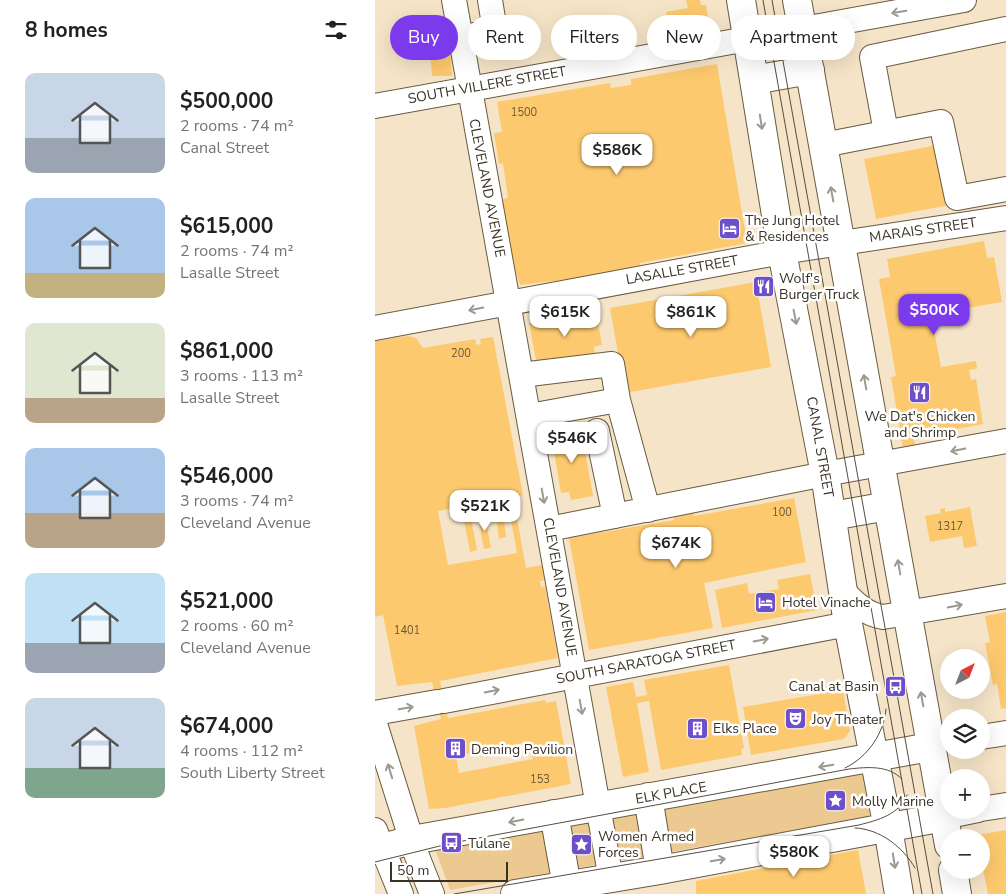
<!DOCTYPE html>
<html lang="en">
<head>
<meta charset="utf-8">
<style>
	:root { --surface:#fff; --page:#f6f6f6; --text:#202124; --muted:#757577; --accent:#7c3aed }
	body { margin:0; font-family:"Nunito Sans",sans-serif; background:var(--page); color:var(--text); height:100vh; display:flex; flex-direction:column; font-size:19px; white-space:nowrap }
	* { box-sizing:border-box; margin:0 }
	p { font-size:16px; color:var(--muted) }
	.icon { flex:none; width:28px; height:28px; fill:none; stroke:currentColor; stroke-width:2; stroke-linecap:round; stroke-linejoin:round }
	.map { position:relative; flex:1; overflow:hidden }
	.drawer { display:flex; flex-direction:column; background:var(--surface); width:375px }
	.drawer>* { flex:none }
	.hud { position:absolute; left:15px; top:15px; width:475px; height:45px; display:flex; gap:10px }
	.needle { width:32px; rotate:42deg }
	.buttons { position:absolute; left:565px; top:649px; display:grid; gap:10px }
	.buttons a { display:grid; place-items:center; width:50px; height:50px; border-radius:50%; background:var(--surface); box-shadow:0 5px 20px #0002; font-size:25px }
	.scale { position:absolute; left:15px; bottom:12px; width:118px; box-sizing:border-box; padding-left:5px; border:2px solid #383126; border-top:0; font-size:14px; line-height:18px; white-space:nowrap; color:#383126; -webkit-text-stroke:4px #fff; paint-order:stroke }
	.price { position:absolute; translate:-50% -42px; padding:0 11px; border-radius:10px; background:#fff; color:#222; font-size:16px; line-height:32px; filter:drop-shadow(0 1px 2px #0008) }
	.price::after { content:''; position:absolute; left:50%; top:30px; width:15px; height:11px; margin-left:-8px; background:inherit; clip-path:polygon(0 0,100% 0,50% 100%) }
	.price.current { background:var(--accent); color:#fff }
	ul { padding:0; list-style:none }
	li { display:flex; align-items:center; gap:15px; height:125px; padding:0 25px }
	li span { display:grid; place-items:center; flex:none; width:140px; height:100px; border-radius:10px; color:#555 }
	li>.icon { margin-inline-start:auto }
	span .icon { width:60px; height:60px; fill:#fffc; stroke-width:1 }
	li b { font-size:21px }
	h2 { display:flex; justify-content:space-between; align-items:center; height:60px; padding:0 25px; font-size:21px }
	.pill { padding:0 18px; border-radius:22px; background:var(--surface); box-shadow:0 5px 20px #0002; font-size:18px; line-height:45px }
	.pill.current { background:var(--accent); color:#fff }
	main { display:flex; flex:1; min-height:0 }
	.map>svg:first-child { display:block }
	.green { fill:#ecc991 }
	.building { fill:#fdc96e; fill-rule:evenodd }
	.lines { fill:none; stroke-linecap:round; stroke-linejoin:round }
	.minor-casing { stroke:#695a41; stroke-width:26 }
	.major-casing { stroke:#695a41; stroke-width:30 }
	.minor { stroke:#fff; stroke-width:24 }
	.major { stroke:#fff; stroke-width:28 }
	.tram { stroke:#564d40; stroke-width:1 }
	.oneway { stroke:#9c9892 }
	.labels { text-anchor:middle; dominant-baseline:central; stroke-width:5; stroke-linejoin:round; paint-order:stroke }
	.number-label { font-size:11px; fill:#695738 }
	.street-label { font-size:14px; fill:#383126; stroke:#fff }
	.poi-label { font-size:14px; fill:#383126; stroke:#fff; text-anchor:start }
</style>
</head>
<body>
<main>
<section class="drawer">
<h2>8 homes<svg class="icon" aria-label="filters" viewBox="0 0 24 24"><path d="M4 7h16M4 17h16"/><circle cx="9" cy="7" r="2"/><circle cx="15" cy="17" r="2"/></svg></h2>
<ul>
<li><span style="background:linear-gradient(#c9d6e8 65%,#9aa5b1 0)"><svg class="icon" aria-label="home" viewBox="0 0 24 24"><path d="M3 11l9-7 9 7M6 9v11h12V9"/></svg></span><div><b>$500,000</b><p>2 rooms · 74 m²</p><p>Canal Street</p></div></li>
<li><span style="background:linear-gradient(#a9c7e8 75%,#c2b280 0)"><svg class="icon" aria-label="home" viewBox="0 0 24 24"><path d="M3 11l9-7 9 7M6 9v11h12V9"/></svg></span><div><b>$615,000</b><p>2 rooms · 74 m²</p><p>Lasalle Street</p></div></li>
<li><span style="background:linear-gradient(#dfe7d0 75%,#b9a48a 0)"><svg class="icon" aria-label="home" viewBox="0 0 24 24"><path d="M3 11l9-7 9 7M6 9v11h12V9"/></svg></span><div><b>$861,000</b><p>3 rooms · 113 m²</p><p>Lasalle Street</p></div></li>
<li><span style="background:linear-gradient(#a9c7e8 65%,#b9a48a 0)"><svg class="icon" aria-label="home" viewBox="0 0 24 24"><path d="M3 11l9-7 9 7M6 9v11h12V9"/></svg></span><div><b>$546,000</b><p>3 rooms · 74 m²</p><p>Cleveland Avenue</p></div></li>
<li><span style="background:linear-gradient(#bfe0f5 70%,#9aa5b1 0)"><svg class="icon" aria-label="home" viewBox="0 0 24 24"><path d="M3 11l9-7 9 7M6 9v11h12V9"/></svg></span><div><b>$521,000</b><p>2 rooms · 60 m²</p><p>Cleveland Avenue</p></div></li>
<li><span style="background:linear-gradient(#c9d6e8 70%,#7fa58c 0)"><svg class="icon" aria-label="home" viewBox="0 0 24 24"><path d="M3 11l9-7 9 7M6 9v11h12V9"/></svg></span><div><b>$674,000</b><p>4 rooms · 112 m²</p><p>South Liberty Street</p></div></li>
</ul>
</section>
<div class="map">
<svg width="631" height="894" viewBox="0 0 631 894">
	<rect width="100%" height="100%" fill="#f5e4c7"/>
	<!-- green -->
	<path class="green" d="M487,770L495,817L75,890L60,849Z"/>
	<!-- building -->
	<path class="building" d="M311,0H325L326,5H331L334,25L294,32L291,12L313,8Z
		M74,36L77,76H57L54,38Z
		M342,64L372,243L265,263L266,269L189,283V280L145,285L119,201L133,198L128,163L124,164L119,133L127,132L122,102L235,83L236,88L256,85V79Z
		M563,145L574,205L501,219L489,159Z
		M609,241L612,258L619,257L627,302L556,314L566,367L601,361L602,369L594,370L596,380L601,379L608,424L539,437L540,445L528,447L516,377L521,376L504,279L515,277L512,259Z
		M381,282L396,367L250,393L235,308Z
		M213,312L216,324L223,323L227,345L219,347L220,355L162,365L154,323Z
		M33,336L41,338L48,348L100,339L101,345L106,344L105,339L118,337L148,495L138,497L151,568L167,565L170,580L165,581L166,587L170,586L183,658L65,681L73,718L170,700L171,703L181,701L196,784L70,808L54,809L39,726L66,719L57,682L22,686L8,615L0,617V341ZM132,498L142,553L73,565L63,511ZM154,742L158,759L84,773L81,756Z
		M206,428L218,496L196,500L194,492L186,493L176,433Z
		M419,498L431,562L329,583L338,628L214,650L194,538L299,520L298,514L318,511L319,516Z
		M595,507L602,546L589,548L587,536L555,542L550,516L566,513L565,509L570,508V512Z
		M110,516L116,548L109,549L103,517Z
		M96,519L102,550L95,552L89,520Z
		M129,520L131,537L124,539L122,521Z
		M435,574L442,610L347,628L340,590L372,583L374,594L404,589L402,580Z
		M631,612V708L626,709L622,684L618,685L610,643L615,642L610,616Z
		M354,665L369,748L366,749L367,755L286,770L274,701L262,703L274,772L248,777L231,687L258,682L261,697L272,695L269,680Z
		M468,690L475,731L469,739L376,755L368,707Z
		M631,830V894H613L606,859V838H602V835Z
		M483,850L491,894H321V881Z"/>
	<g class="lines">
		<defs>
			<path id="minor" d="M79,0L236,879
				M85,38L120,31L115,0
				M0,106L589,0
				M511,132L497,57L631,29
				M448,145L566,122L582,198L631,189
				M0,328L407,252L631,218
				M146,375L237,364L243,400L154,416
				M243,400L273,510
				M222,431L240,516
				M174,529L450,474L631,441
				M468,591C480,603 490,614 508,617L631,596
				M69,701L473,624
				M0,713L62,702
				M0,724L40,851L57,894
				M606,737L631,733
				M606,809L631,805
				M569,817L603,810
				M0,830L26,894"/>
			<path id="major" d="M366,0L407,252L450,474L473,624L513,828L524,894
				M422,0L574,845
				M379,80L435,70
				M457,516L513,506
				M273,797L285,870
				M179,814L192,886
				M0,850L37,840L555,747
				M578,870L582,894
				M140,894L285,870L569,817"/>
		</defs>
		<!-- minor casing -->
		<use href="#minor" class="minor-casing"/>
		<!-- major casing -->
		<use href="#major" class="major-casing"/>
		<!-- minor -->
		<use href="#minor" class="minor"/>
		<!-- major -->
		<use href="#major" class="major"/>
		<!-- tram -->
		<path class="tram" d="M388,0L547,894
			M397,0L558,894
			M470,768C493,757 509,733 511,709
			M480,828C505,829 528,847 540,868
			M0,862L77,843L474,769C493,767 513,765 527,779
			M79,894L484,825C503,820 524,815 532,795"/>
	</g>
	<!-- one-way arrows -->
	<defs><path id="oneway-shaft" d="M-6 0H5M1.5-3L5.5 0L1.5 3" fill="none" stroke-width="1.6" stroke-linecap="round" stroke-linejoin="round" transform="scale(1.25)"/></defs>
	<g class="oneway">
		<use href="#oneway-shaft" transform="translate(524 12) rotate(170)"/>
		<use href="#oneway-shaft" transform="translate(386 122) rotate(81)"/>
		<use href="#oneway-shaft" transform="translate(457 194) rotate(-100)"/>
		<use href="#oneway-shaft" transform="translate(101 309) rotate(169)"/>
		<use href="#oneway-shaft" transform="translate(420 317) rotate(79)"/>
		<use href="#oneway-shaft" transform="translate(490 382) rotate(-100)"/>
		<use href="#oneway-shaft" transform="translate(583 450) rotate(169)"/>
		<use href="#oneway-shaft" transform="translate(168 496) rotate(80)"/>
		<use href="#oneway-shaft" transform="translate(524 567) rotate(-100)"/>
		<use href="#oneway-shaft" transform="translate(580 606) rotate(-11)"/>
		<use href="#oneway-shaft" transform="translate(386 640) rotate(-11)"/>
		<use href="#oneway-shaft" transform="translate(117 691) rotate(-11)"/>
		<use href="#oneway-shaft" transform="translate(547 699) rotate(-100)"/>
		<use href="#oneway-shaft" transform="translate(206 707) rotate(80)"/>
		<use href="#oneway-shaft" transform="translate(31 708) rotate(-10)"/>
		<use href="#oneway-shaft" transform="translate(451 766) rotate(170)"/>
		<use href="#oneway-shaft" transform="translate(15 771) rotate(-107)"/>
		<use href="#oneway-shaft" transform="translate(141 821) rotate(169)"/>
		<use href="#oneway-shaft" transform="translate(343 860) rotate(-10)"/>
		<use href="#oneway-shaft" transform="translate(519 861) rotate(81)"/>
	</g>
	<!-- icons -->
	<defs>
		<symbol id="hotel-square" viewBox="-11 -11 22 22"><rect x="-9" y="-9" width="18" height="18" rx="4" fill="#6c4fc9" stroke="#fff"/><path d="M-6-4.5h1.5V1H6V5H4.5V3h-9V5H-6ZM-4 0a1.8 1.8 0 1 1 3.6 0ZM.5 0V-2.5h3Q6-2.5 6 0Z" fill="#fff"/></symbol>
		<symbol id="restaurant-square" viewBox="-11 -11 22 22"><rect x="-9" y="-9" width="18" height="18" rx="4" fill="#6c4fc9" stroke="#fff"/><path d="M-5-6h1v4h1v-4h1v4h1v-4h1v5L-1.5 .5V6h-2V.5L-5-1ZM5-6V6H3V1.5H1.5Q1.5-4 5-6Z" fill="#fff"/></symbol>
		<symbol id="bus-square" viewBox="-11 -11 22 22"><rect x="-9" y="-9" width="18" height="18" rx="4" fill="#6c4fc9" stroke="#fff"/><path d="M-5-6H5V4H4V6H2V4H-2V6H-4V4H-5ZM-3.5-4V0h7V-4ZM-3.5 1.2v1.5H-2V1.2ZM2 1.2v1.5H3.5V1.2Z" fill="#fff"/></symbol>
		<symbol id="theatre-square" viewBox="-11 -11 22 22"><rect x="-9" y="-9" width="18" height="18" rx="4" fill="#6c4fc9" stroke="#fff"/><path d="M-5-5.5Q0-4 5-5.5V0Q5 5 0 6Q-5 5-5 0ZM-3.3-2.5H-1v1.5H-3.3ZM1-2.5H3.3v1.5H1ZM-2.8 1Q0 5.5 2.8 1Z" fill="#fff"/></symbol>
		<symbol id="building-square" viewBox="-11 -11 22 22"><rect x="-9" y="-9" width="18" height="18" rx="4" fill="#6c4fc9" stroke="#fff"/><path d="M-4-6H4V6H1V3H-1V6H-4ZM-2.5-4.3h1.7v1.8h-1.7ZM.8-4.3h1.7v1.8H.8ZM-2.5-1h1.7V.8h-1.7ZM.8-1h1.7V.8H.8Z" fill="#fff"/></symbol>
		<symbol id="sight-square" viewBox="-11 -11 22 22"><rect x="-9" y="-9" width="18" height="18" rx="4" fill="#6c4fc9" stroke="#fff"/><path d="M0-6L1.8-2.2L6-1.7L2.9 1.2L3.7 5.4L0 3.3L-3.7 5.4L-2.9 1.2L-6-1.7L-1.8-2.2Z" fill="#fff"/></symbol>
	</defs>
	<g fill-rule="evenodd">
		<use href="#hotel-square" x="342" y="216" width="25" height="25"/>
		<use href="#restaurant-square" x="376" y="274" width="25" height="25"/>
		<use href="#restaurant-square" x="532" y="380" width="25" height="25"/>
		<use href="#hotel-square" x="378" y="590" width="25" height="25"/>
		<use href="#bus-square" x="508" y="674" width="25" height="25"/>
		<use href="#theatre-square" x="408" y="706" width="25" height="25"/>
		<use href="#building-square" x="310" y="716" width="25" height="25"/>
		<use href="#building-square" x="68" y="736" width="25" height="25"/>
		<use href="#sight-square" x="448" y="788" width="25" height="25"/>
		<use href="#bus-square" x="64" y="830" width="25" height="25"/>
		<use href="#sight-square" x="194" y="832" width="25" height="25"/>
	</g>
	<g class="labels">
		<!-- number labels -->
		<g class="number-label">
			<text x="149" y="112">1500</text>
			<text x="86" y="353">200</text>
			<text x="407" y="512">100</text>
			<text x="575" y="526">1317</text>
			<text x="32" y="630">1401</text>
			<text x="165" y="779">153</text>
		</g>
		<!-- street labels -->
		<g class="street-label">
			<text transform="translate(112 85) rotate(-10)">SOUTH VILLERE STREET</text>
			<text transform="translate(112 188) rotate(79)">CLEVELAND AVENUE</text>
			<text transform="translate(548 230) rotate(-8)">MARAIS STREET</text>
			<text transform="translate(307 270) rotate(-10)">LASALLE STREET</text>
			<text transform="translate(445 447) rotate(80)">CANAL STREET</text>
			<text transform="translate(185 587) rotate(80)">CLEVELAND AVENUE</text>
			<text transform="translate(271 662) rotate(-11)">SOUTH SARATOGA STREET</text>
			<text transform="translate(296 793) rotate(-10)">ELK PLACE</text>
		</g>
		<!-- poi labels -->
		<g class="poi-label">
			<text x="370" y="220">The Jung Hotel<tspan x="370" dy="16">&amp; Residences</tspan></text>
			<text x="404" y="278">Wolf's<tspan x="404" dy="16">Burger Truck</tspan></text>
			<text x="545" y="416" text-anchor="middle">We Dat's Chicken<tspan x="545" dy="16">and Shrimp</tspan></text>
			<text x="407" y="602">Hotel Vinache</text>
			<text x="504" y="686" text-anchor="end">Canal at Basin</text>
			<text x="437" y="719">Joy Theater</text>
			<text x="338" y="728">Elks Place</text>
			<text x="96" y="749">Deming Pavilion</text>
			<text x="477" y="801">Molly Marine</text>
			<text x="223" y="836">Women Armed<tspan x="223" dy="16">Forces</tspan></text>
			<text x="93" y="843">Tulane</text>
		</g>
	</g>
</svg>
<div class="buttons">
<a><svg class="needle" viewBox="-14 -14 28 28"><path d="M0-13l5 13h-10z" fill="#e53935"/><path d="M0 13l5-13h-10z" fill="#757577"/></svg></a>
<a><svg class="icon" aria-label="layers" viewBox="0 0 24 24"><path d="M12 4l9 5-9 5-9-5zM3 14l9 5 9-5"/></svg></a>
<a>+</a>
<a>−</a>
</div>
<div class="scale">50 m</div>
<b class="price" style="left:242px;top:176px">$586K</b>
<b class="price current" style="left:559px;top:336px">$500K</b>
<b class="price" style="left:190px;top:338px">$615K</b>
<b class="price" style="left:316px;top:338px">$861K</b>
<b class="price" style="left:197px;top:464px">$546K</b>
<b class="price" style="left:110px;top:532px">$521K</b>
<b class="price" style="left:301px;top:569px">$674K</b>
<b class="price" style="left:419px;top:878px">$580K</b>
<div class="hud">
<a class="pill current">Buy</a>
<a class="pill">Rent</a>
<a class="pill">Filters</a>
<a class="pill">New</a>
<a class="pill">Apartment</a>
</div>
</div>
</main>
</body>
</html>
